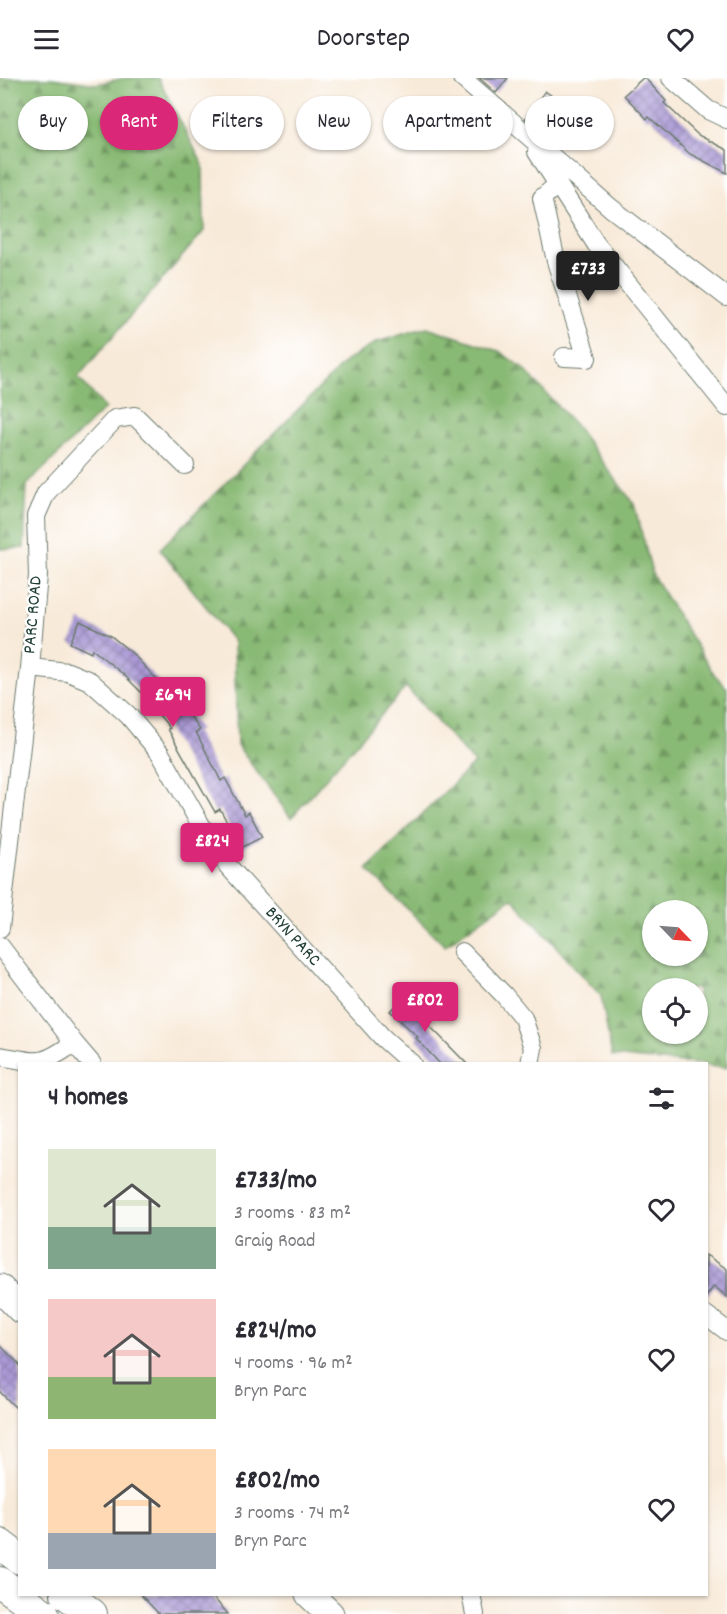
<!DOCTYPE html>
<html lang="en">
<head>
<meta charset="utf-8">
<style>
	:root { --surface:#fff; --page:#f7f7f7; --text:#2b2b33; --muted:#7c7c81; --accent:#db2777 }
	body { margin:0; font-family:Dekko,sans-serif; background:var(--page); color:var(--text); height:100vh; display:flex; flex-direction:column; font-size:22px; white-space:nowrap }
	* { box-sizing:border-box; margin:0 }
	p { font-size:20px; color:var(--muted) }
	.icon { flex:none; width:33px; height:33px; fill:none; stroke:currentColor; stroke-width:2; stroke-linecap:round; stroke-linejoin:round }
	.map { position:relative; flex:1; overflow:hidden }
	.side { position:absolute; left:18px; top:984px; width:690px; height:534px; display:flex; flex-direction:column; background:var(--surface); border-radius:0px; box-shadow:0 2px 4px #0004 }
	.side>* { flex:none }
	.guide { position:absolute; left:18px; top:18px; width:692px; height:54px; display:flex; gap:12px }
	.needle { width:39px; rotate:115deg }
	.buttons { position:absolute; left:642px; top:822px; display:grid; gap:12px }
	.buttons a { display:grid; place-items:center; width:66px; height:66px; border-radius:50%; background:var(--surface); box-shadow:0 2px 4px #0004; font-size:30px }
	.price { position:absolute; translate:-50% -51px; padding:0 14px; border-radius:6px; background:var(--accent); color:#fff; font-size:20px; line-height:39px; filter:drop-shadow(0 2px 3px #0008) }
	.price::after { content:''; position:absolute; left:50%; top:36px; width:18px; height:14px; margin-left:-9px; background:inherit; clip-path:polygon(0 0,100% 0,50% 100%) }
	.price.on { background:#222; color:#fff }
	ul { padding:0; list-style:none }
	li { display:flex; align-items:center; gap:18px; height:150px; padding:0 30px }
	li span { display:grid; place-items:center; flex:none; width:168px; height:120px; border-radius:0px; color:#555 }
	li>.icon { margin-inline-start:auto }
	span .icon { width:72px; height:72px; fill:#fffc; stroke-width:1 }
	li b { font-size:26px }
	h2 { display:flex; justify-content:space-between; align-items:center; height:72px; padding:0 30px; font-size:26px }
	.chip { padding:0 21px; border-radius:27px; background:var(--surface); box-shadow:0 2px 4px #0004; font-size:21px; line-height:54px }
	.chip.on { background:var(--accent); color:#fff }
	header { display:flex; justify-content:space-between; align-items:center; height:78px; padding:0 30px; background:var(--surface); font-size:27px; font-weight:600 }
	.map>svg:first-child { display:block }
	.forest { fill:url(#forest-firs); stroke:#547c54; stroke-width:1.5; fill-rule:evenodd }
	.building { fill:url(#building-cross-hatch) }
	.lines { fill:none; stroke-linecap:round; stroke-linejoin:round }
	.street-casing { stroke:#6b7a6e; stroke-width:20 }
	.secondary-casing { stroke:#6b7a6e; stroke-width:29 }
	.primary-casing { stroke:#6b7a6e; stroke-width:32 }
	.street { stroke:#fff; stroke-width:18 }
	.secondary { stroke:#fff; stroke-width:27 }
	.primary { stroke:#fff; stroke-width:30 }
	.labels { text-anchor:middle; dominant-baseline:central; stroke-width:4.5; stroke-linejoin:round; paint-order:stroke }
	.street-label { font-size:18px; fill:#1f3d34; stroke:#fff }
</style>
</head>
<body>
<header><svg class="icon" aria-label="menu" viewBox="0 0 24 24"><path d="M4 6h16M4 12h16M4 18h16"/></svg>Doorstep<svg class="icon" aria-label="heart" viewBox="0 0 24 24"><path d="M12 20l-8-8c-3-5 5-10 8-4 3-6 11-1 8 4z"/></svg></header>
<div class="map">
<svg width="727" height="1536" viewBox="0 0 727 1536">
	<defs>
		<pattern id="forest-firs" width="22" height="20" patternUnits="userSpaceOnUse" patternTransform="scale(1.5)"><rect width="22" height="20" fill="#89ba74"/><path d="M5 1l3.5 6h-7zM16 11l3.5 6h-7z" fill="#6f9860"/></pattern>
		<pattern id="building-cross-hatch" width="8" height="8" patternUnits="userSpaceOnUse" patternTransform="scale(1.5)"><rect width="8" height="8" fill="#aa99d5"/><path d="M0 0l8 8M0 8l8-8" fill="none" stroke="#8a7eae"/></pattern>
	</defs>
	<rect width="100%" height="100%" fill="#fff"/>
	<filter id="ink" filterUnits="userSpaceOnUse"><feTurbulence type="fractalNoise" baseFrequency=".0167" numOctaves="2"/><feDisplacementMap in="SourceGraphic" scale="12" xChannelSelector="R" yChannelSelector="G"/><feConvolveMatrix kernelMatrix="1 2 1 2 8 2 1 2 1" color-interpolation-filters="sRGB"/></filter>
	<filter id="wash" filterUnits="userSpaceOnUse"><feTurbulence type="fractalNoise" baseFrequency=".008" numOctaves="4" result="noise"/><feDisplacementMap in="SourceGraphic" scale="24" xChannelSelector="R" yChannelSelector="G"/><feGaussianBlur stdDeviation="1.35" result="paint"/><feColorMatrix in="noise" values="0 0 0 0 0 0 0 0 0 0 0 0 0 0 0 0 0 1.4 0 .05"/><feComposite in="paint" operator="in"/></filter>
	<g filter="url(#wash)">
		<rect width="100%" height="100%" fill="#f8ead9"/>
		<!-- forest -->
		<path class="forest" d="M0,0H50L97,6L125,0H158L203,87L204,153L78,299L105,330L27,407L24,470L0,471Z
			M427,249L499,273L524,291L575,347L634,426L653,498L714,596L727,610V990L707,988L706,986L682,985L612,978L601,918L512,820L445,868L367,791L474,685L406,609L291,740L237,667L234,564L160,471L346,283L377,264ZM652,832H698V878H652ZM652,910H698V956H652Z"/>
		<g id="blocks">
			<!-- building -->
			<path class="building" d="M479,0H508L496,15Z
				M643,0H645L666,23L664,25L698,57L727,72V95L690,76L649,39L647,41L624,17Z
				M545,13L562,25L552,34L570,43L565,50L571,56L559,68L525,40Z
				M80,543L111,558L133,576L189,636L200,652L196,654L221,703L225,700L245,737L249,734L262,759L241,770L220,731L215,734L168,651L170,650L148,624L150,623L124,597L92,571L91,575L70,565Z
				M404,918L424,937L422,940L467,986H440L416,960L418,959L390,933Z
				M706,1177L727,1191V1219L714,1208L706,1219Z
				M0,1267L20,1287V1334L0,1314Z
				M140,1516H210L228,1536H159Z"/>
		</g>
	</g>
	<g filter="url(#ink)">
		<use href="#blocks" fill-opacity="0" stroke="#6b7a6e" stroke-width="1.5"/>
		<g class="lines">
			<defs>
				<path id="street" d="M462,0L611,130L727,219
					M671,0L708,32L727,41
					M537,74L596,166L727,329
					M558,106L542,120L556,183L587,280L564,279
					M30,590L68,594L90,603L128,637L160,675L202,749L228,788L382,959L412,986
					M0,850L30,590L38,497L36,438L46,415L115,341L135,338L185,387
					M0,868L74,965L92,986
					M462,874L504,917L523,940L533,970L530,986
					M0,978C39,985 40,989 74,965
					M706,1237L727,1253
					M471,1516L475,1536"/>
				<path id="secondary" d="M0,1210L20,1231
					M309,1516L330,1536"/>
				<path id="primary" d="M0,1466L20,1481
					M0,1504L44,1536
					M66,1516L92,1536"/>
			</defs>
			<!-- street casing -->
			<use href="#street" class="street-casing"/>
			<!-- secondary casing -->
			<use href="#secondary" class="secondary-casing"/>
			<!-- primary casing -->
			<use href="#primary" class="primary-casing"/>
			<!-- street -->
			<use href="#street" class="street"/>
			<!-- secondary -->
			<use href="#secondary" class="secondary"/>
			<!-- primary -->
			<use href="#primary" class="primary"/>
		</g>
	</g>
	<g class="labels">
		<!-- street labels -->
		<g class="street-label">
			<text transform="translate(34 537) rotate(-85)">PARC ROAD</text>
			<text transform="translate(292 859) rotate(48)">BRYN PARC</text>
		</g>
	</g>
</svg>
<div class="buttons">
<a><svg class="needle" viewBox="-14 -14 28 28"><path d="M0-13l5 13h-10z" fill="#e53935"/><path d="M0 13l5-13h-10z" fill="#7c7c81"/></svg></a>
<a><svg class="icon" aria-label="locate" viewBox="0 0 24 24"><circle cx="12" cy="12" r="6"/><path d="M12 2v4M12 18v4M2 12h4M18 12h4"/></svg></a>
</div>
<b class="price on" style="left:588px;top:224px">£733</b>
<b class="price" style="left:173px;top:650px">£694</b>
<b class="price" style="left:212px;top:796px">£824</b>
<b class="price" style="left:425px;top:955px">£802</b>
<div class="guide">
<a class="chip">Buy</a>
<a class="chip on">Rent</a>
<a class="chip">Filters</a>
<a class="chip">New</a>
<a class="chip">Apartment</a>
<a class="chip">House</a>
</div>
<section class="side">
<h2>4 homes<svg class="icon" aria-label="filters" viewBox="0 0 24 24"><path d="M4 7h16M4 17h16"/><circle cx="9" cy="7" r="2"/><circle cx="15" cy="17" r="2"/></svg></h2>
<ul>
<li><span style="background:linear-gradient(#dfe7d0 65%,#7fa58c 0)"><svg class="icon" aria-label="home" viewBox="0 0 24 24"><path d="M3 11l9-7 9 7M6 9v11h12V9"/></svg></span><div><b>£733/mo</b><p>3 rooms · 83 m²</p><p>Graig Road</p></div><svg class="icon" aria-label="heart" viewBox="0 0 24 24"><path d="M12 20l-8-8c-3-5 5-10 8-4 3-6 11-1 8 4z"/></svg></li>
<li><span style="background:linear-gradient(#f6c9c9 65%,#8fb573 0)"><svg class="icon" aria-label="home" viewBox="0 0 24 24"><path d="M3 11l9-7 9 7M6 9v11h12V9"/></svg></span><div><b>£824/mo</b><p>4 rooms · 96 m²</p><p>Bryn Parc</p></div><svg class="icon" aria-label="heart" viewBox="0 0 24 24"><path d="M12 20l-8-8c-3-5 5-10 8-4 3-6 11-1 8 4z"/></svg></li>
<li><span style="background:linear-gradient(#ffd9b3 70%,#9aa5b1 0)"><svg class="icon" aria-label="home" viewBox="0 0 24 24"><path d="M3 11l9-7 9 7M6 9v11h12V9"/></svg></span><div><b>£802/mo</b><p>3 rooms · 74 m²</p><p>Bryn Parc</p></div><svg class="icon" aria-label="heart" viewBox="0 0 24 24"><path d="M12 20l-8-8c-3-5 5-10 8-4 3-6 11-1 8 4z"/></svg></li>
</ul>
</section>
</div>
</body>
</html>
